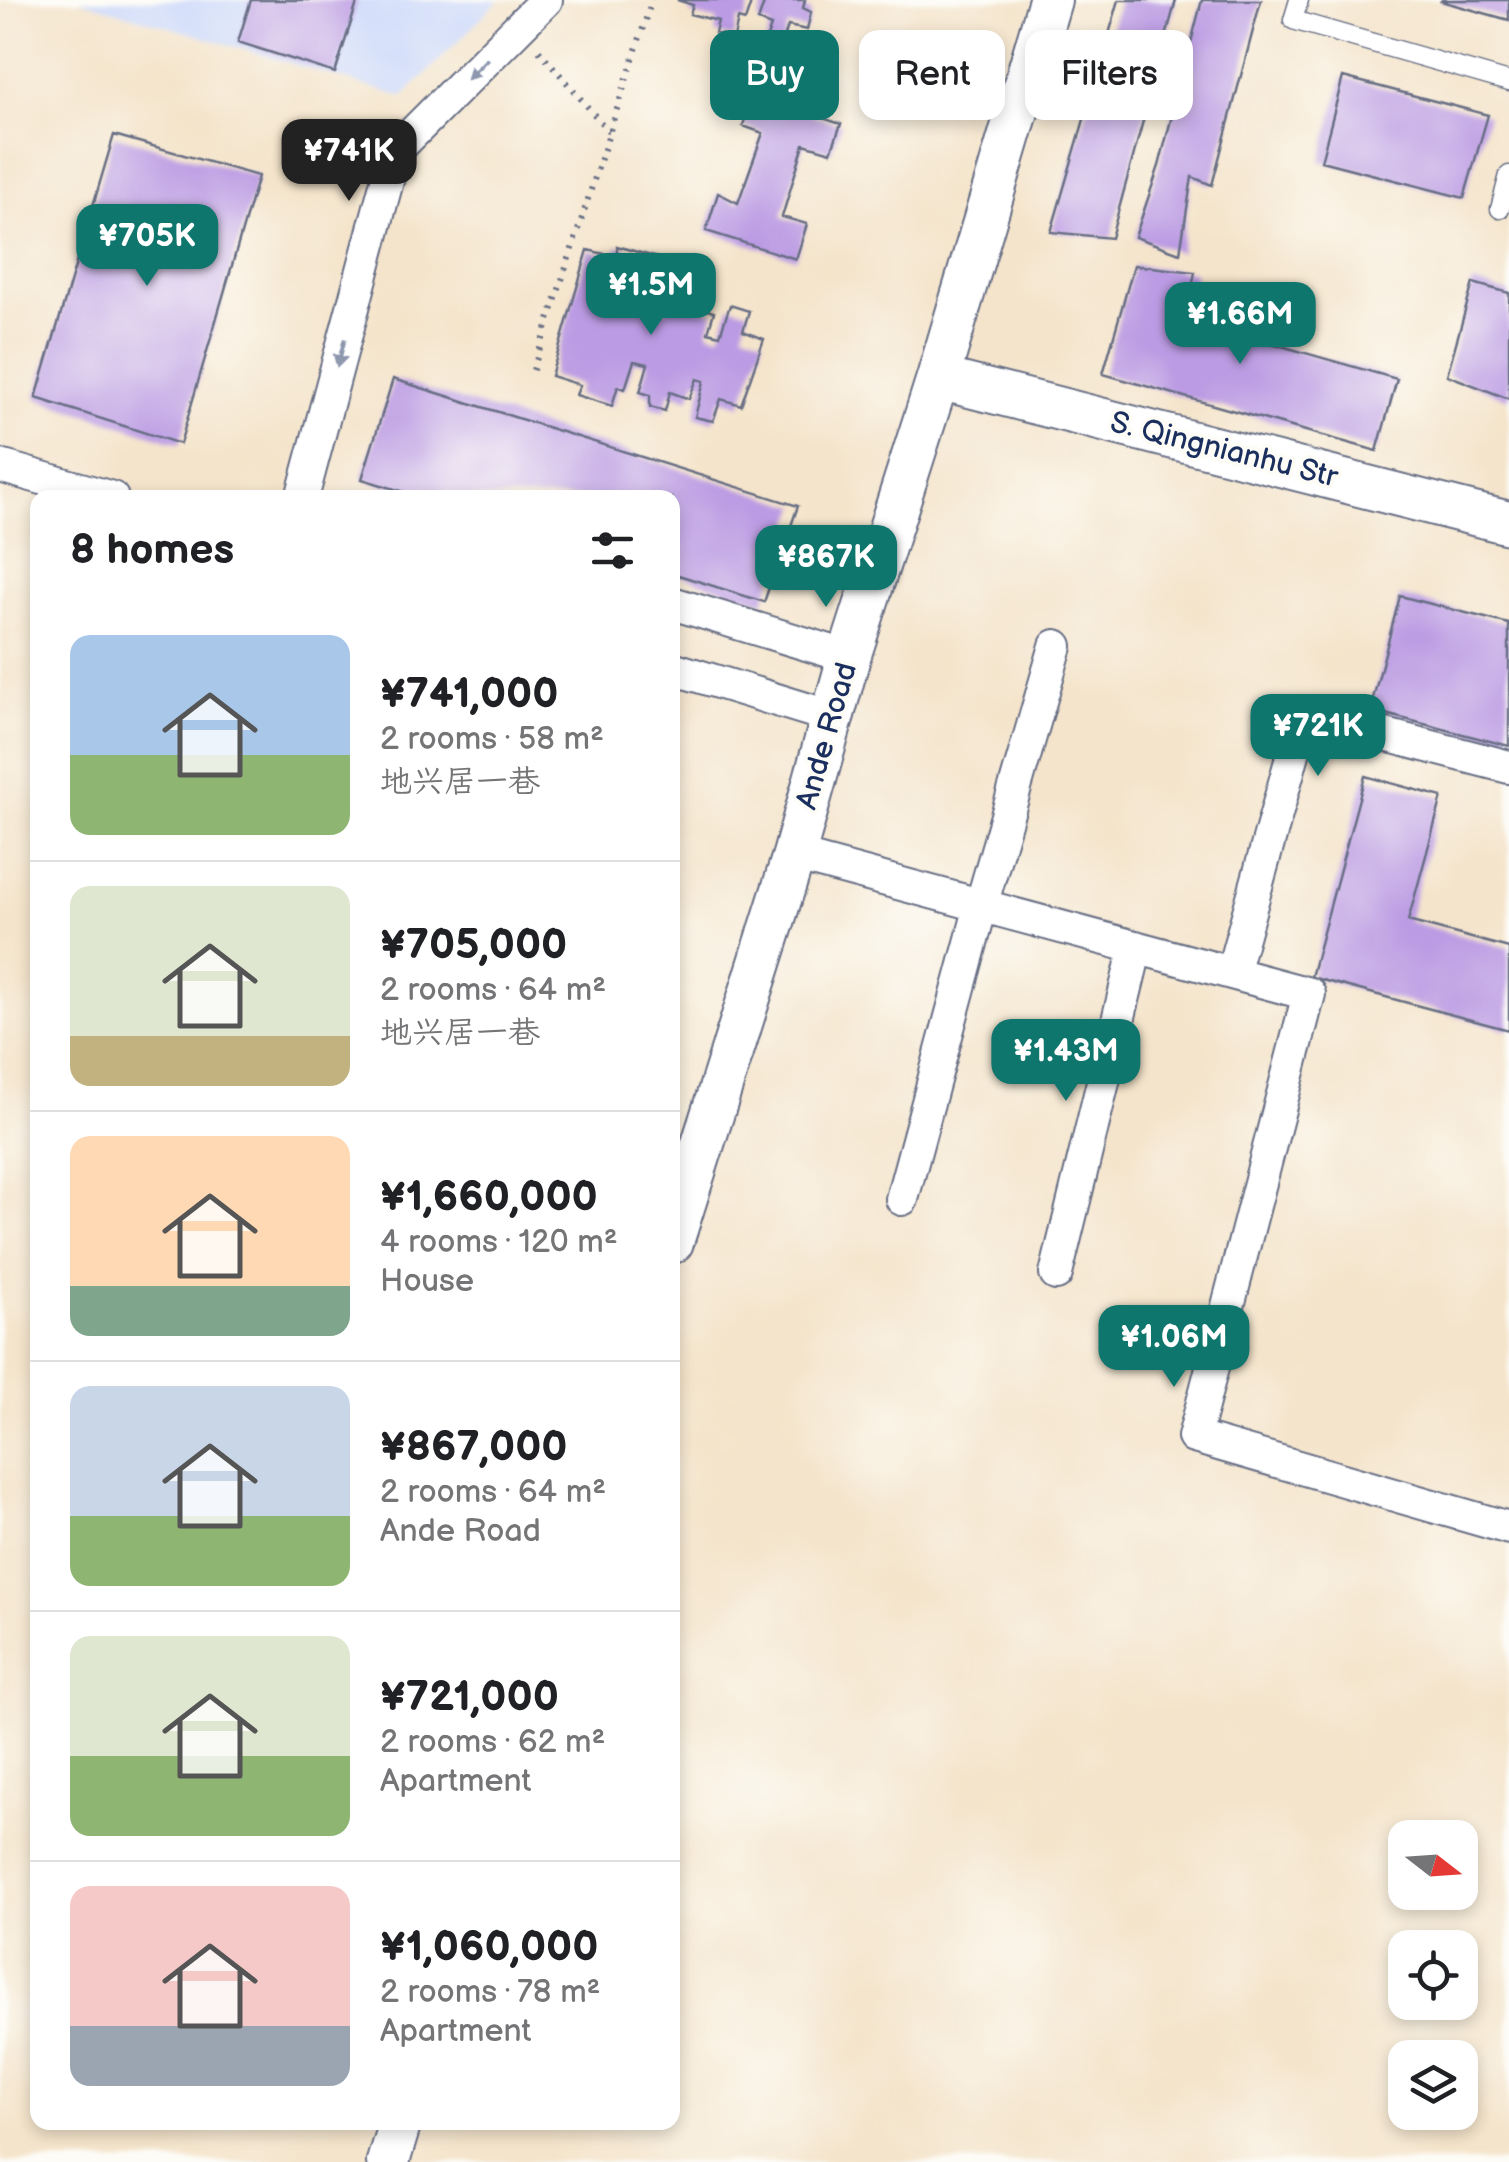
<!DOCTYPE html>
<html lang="en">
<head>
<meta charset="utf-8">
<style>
	:root { --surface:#fff; --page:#f2f2f2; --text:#202124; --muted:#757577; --line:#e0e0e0; --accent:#0f766e }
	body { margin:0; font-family:"Balsamiq Sans","LXGW WenKai TC",sans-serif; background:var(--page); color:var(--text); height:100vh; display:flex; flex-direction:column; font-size:38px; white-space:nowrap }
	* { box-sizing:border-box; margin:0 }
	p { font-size:32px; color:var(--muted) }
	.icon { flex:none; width:55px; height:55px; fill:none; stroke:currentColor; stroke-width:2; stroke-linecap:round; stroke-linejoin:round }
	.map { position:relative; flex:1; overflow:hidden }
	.side { position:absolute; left:30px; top:490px; width:650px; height:1640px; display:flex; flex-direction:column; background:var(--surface); border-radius:20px; box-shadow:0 5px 15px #0003 }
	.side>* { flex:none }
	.guide { position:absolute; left:710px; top:30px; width:648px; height:90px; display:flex; gap:20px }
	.needle { width:65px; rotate:107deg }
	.fabs { position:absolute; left:1388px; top:1820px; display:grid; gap:20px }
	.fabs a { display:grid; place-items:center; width:90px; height:90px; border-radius:20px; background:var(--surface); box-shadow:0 5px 15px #0003; font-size:50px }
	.price { position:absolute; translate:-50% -85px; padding:0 22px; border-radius:20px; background:var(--accent); color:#fff; font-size:32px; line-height:65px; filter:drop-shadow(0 2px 5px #0008) }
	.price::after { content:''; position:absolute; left:50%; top:60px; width:30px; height:22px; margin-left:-15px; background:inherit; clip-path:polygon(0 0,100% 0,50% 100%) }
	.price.current { background:#222; color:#fff }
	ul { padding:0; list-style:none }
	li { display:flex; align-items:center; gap:30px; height:250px; padding:0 40px }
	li+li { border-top:2px solid var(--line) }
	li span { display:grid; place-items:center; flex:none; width:280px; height:200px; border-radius:20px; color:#555 }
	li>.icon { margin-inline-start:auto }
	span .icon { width:120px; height:120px; fill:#fffc; stroke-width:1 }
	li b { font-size:42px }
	h2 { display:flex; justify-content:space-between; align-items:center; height:120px; padding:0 40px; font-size:42px }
	.chip { padding:0 35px; border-radius:20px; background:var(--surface); box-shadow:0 5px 15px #0003; font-size:35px; line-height:90px }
	.chip.current { background:var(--accent); color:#fff }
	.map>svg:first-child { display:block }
	.built { fill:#cedafa }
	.building { fill:#bb9be3 }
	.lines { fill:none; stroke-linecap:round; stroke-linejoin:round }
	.service-casing { stroke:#676e84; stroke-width:21 }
	.minor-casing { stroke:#676e84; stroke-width:36 }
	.tertiary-casing { stroke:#676e84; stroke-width:46 }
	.path { stroke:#676e84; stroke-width:6; stroke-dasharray:2.5 8; stroke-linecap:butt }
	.service { stroke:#fff; stroke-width:18 }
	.minor { stroke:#fff; stroke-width:32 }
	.tertiary { stroke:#fff; stroke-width:42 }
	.oneway { fill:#8d97ae }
	.labels { text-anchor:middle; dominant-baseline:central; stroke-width:8; stroke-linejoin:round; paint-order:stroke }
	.street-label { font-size:30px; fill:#1b2f5e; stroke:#fdfcf7 }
</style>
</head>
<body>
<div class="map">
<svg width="1509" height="2162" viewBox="0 0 1509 2162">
	<rect width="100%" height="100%" fill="#fdfcf7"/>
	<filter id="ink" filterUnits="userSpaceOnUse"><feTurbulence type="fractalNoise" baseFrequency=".01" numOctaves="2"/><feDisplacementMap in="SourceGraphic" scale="20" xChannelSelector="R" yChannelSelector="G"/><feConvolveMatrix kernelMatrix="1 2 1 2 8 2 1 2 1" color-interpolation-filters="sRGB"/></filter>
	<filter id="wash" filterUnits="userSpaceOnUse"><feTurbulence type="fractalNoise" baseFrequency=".0048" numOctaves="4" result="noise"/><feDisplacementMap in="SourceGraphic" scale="40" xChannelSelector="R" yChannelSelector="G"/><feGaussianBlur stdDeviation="2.25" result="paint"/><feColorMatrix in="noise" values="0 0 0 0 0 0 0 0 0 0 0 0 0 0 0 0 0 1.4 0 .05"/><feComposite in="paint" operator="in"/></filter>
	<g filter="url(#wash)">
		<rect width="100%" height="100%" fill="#f4e4cb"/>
		<!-- built -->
		<path class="built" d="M79,0H499L403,97Z"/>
		<g id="blocks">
			<!-- building -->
			<path class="building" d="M251,0H358L335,73L238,42Z
				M677,0H752L745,21L738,19L734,38L715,33L718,21L690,14L693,5Z
				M765,0H805L803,8L811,12L807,30L788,26L781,47L765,43L771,26L758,21Z
				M1119,0H1176L1111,238L1051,232Z
				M1202,0H1261L1212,185L1192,177L1180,253L1135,237L1159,166Z
				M1442,0H1509V20L1441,1Z
				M786,74L823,84L813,115L841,124L831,152L804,144L782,217L807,224L796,259L706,231L718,193L738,203L763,133L743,126L753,90L778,99Z
				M1343,77L1488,115L1464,198L1321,161Z
				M114,135L258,176L180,444L36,398Z
				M617,246L658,258L651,279L660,283L651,308L666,311L673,289L686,292L687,280L704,284L696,307L714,312L708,332L720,335L730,305L749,311L743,331L764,339L741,405L721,399L713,421L695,417L704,381L697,379L689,399L670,392L665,411L650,407V395L640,392L648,364L634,361L625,389L618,386L612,406L576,395L580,385L551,376L588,250L617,257Z
				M1134,265L1195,272L1186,319L1397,379L1377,451L1103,374Z
				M1473,283L1509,293V399L1447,375Z
				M393,379L798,506L764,602L672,573V498H424L362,479Z
				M1400,596L1509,624V746L1370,710Z
				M1365,776L1442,797L1408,921L1509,948V1030L1311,977Z"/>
		</g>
	</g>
	<g filter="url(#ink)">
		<use href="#blocks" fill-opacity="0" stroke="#676e84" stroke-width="2.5"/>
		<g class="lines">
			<defs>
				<path id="service" d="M1299,0L1293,20L1509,82
					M1500,209L1509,175"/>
				<path id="minor" d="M0,466L112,498
					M302,498L395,151L546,0
					M672,603L849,657
					M672,668L832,717
					M794,855L1309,994L1194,1437L1509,1528
					M1232,973L1304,714L1509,767
					M902,1199L981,906L1056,646
					M1056,1274L1136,947"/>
				<path id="tertiary" d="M938,378L1509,523
					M672,1242L794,855L849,657L938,378L1050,0
					M388,2162L400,2122"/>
			</defs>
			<!-- service casing -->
			<use href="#service" class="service-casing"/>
			<!-- minor casing -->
			<use href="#minor" class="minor-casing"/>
			<!-- tertiary casing -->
			<use href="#tertiary" class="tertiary-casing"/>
			<!-- path -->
			<path class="path" d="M539,50L609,132
				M533,370L652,0"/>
			<!-- service -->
			<use href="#service" class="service"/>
			<!-- minor -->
			<use href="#minor" class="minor"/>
			<!-- tertiary -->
			<use href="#tertiary" class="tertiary"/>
		</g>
		<!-- one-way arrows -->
		<defs><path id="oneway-solid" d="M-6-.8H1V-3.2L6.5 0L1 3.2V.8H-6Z" transform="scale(2.5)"/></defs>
		<g class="oneway">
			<use href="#oneway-solid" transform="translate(477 69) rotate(135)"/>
			<use href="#oneway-solid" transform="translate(341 353) rotate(105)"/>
		</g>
	</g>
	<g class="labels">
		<!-- street labels -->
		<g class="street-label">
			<text transform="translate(1224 450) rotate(14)">S. Qingnianhu Str</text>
			<text transform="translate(827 736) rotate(-74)">Ande Road</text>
		</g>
	</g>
</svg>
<div class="fabs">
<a><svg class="needle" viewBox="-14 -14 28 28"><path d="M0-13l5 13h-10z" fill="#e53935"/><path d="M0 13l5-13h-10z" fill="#757577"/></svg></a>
<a><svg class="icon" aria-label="locate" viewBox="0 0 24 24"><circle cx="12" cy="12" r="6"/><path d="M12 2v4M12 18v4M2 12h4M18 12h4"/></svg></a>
<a><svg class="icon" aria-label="layers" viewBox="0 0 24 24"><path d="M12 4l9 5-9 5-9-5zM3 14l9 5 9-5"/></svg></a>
</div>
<b class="price current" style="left:349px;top:204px">¥741K</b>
<b class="price" style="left:147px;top:289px">¥705K</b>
<b class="price" style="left:651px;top:338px">¥1.5M</b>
<b class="price" style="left:1240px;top:367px">¥1.66M</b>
<b class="price" style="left:826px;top:610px">¥867K</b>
<b class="price" style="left:1318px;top:779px">¥721K</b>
<b class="price" style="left:1066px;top:1104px">¥1.43M</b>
<b class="price" style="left:1174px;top:1390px">¥1.06M</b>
<div class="guide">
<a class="chip current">Buy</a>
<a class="chip">Rent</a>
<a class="chip">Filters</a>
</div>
<section class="side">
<h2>8 homes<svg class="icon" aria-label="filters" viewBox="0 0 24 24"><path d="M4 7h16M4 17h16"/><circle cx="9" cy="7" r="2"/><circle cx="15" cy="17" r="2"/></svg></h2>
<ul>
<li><span style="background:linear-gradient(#a9c7e8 60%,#8fb573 0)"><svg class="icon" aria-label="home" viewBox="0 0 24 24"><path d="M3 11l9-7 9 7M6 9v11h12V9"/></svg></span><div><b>¥741,000</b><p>2 rooms · 58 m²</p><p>地兴居一巷</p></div></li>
<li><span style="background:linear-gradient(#dfe7d0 75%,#c2b280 0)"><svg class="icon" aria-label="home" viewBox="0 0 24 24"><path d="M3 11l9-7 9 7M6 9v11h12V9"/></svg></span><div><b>¥705,000</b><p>2 rooms · 64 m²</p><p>地兴居一巷</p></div></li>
<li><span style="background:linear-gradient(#ffd9b3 75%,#7fa58c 0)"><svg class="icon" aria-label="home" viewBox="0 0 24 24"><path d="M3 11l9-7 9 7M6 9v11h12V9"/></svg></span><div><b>¥1,660,000</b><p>4 rooms · 120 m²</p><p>House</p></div></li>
<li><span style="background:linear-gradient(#c9d6e8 65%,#8fb573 0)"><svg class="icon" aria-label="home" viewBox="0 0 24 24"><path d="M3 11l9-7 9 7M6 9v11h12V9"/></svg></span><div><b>¥867,000</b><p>2 rooms · 64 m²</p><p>Ande Road</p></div></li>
<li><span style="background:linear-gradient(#dfe7d0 60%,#8fb573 0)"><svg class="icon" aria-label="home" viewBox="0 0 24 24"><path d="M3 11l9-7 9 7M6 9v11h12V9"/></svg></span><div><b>¥721,000</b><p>2 rooms · 62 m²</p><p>Apartment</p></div></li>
<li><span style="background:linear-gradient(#f6c9c9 70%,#9aa5b1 0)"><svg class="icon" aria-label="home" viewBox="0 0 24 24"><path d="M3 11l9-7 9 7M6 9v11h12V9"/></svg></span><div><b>¥1,060,000</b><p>2 rooms · 78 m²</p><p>Apartment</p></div></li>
</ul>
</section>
</div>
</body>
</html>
